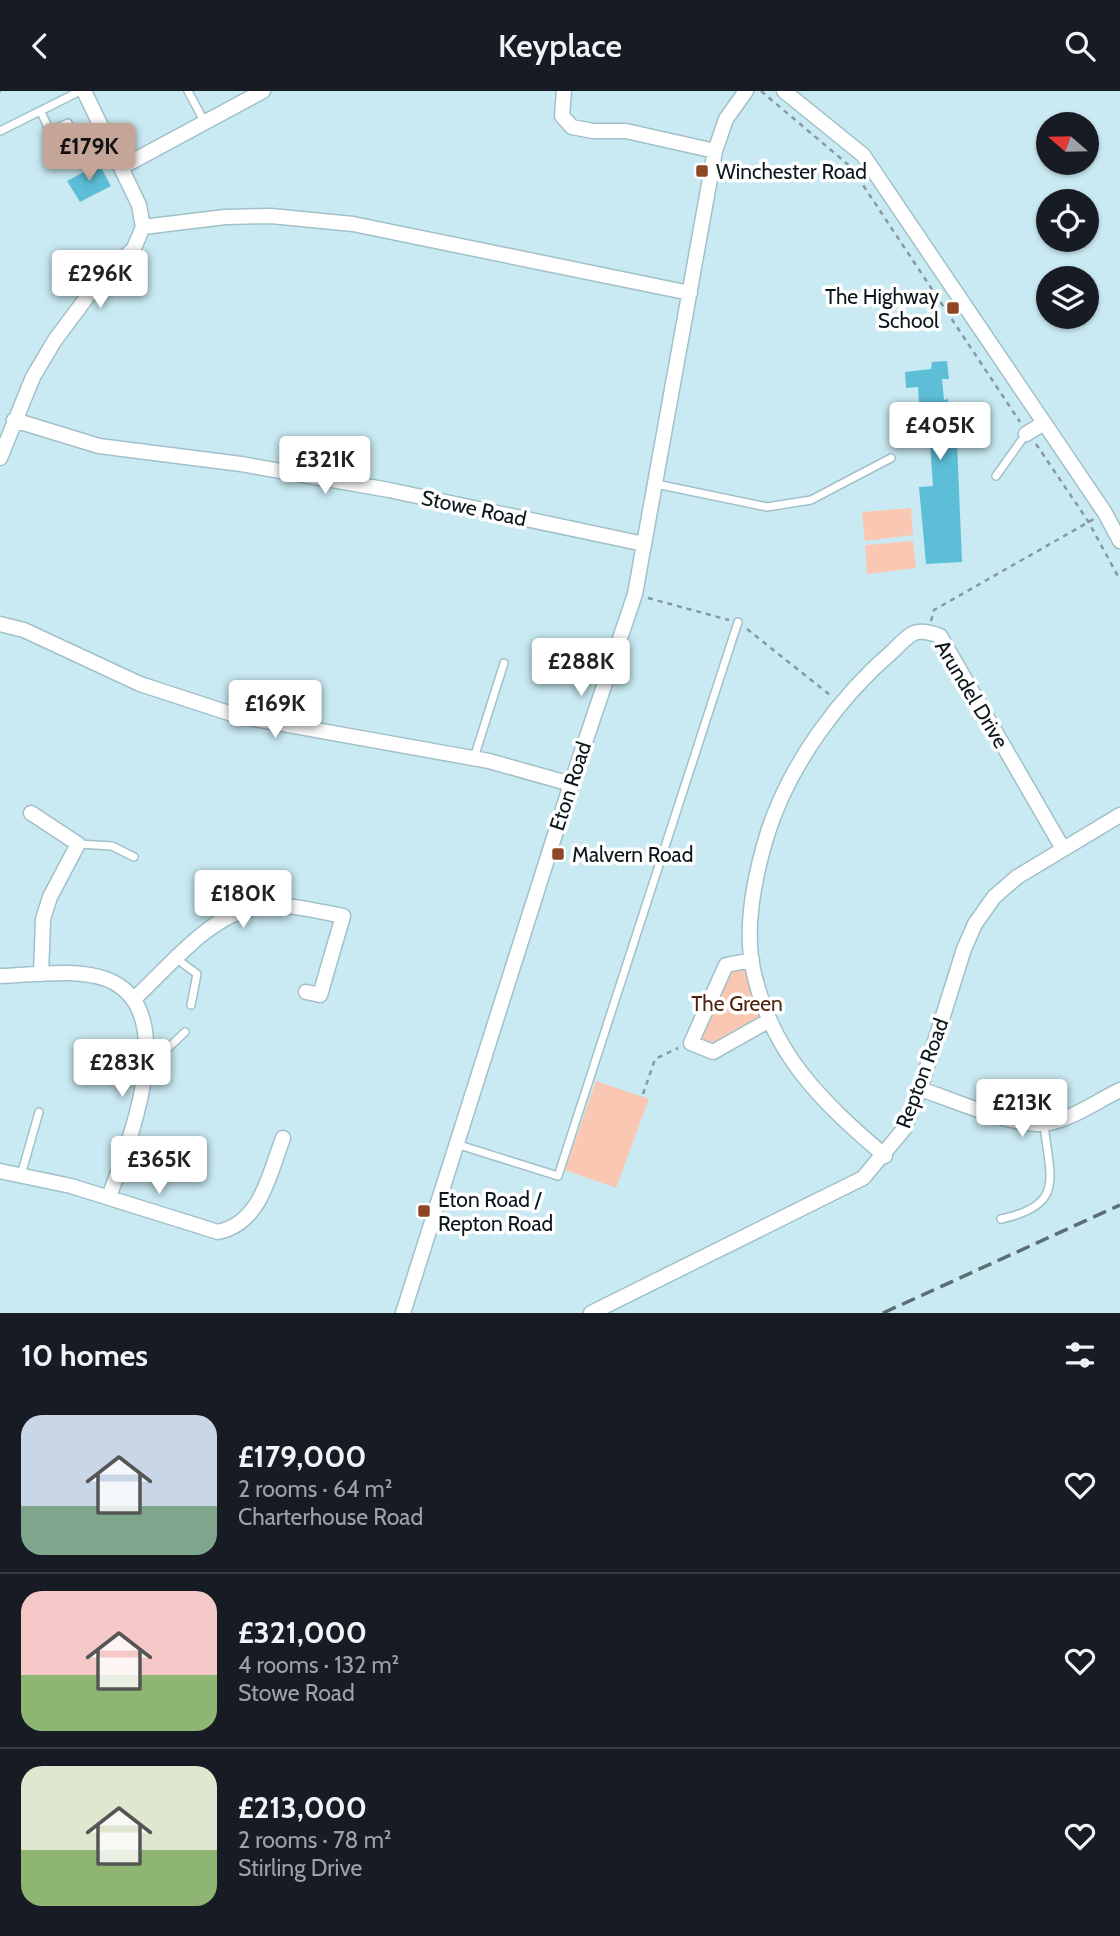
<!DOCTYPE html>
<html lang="en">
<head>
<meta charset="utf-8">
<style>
	:root { --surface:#171b24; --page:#242831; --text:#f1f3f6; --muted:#9ea1a6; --line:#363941; --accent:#c4a598 }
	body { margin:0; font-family:Cabin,sans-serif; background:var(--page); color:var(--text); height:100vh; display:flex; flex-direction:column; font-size:26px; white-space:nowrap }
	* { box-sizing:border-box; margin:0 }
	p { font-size:23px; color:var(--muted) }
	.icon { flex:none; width:38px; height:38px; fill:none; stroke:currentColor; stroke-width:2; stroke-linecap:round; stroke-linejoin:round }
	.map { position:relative; height:1222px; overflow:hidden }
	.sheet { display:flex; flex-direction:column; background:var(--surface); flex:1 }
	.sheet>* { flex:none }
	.needle { width:46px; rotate:290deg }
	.buttons { position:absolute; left:1036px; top:21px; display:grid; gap:14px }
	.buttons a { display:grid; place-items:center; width:63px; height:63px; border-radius:50%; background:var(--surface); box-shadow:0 2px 5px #0004; font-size:35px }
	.price { position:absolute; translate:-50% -60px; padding:0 16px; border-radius:7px; background:#fff; color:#222; font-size:23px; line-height:46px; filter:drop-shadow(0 2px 4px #0008) }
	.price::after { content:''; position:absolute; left:50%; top:42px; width:21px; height:16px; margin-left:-10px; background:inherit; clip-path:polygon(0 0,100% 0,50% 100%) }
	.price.current { background:var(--accent); color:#111 }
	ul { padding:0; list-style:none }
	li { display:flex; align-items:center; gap:21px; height:175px; padding:0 21px }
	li+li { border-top:2px solid var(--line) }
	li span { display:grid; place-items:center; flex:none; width:196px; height:140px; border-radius:21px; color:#555 }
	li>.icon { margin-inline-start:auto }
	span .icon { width:84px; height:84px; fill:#fffc; stroke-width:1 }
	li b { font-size:30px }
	h2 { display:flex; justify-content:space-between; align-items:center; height:84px; padding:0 21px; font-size:30px }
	header { display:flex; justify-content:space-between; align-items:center; height:91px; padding:0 21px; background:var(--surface); font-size:32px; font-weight:600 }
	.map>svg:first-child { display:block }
	.green { fill:#fac7b2 }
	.building { fill:#5dbed8 }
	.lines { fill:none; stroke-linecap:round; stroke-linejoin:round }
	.lane-casing { stroke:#a1c0c9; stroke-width:10 }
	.street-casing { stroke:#a1c0c9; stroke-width:17 }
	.path { stroke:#829aa1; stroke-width:2.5; stroke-dasharray:5 5; stroke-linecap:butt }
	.lane { stroke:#fff; stroke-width:7 }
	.street { stroke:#fff; stroke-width:14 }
	.rail { stroke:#5a6e73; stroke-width:3.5; stroke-dasharray:14 7; stroke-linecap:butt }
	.poi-dot { fill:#8e4625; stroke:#fff; stroke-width:2.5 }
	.labels { text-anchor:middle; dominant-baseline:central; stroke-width:7; stroke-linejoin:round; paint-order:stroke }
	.poi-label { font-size:21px; fill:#0b171a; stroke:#fff; text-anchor:start }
	.street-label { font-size:21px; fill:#0b171a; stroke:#fff }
	.park-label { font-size:21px; fill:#52230e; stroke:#fff }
</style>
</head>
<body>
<header><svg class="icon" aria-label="back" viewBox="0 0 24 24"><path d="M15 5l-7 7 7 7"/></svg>Keyplace<svg class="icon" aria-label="search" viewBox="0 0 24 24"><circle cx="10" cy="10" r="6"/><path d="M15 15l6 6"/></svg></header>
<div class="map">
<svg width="1120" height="1222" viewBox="0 0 1120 1222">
	<rect width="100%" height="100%" fill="#caeaf3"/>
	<!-- green -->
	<path class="green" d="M911,417L913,444L865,450L862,421Z
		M913,450L916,477L867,483L865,454Z
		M751,876L761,923C751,935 715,955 700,951L699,943L727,880Z
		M596,990L649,1008L616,1097L565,1079Z"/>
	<!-- building -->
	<path class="building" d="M99,73L111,95L80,111L67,90Z
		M947,270L949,288H942L944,309L948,308L950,325L981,323L984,348L957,351L962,471L926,473L919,396L933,395L930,353L904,355L902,328L920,327L918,296L906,297L905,281L931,278L932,271Z"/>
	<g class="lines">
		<defs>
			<path id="lane" d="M188,0L205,32
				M41,21L50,40L68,32L85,61L106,49
				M0,40L80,0
				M50,40L68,71L85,61
				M996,385L1026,343
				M656,393L767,416L811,409L891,367
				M474,667L504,572
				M79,753L112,755L134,766
				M177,868L197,883L191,914
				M146,963L164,961L185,941
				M456,1053L558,1085L738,531
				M21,1084L39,1021
				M1001,1128C1067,1114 1049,1085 1044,1033"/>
			<path id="street" d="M564,0L562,25L572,36L593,40H626L715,60
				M784,0L863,64L1105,422L1120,450
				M122,76L263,0
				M143,136L225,126L271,125L353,133L690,202
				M14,329L99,355L241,373L389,399L644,453
				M1026,343L1044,332
				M0,367L33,286L55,249L87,206L134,157L143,136L139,114L84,0
				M0,533L24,539L140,593L238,625L489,670L571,693
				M31,722L78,753L50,806L43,828L41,883
				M752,869L726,874L691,952L713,961L768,930
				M0,885C32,884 76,877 106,888C184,917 128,1053 109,1106
				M135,907C170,875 208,825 256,816C284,811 316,820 343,825L320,904L306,901
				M920,998C951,1008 1009,1034 1040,1033C1067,1032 1097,1010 1120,999
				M885,1065C822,1011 771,963 753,878C744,835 755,783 768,741C790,673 839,606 894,559C899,554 907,545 914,542C922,539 932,542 940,545L1062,756
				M0,1080L71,1095L218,1141C261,1132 269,1084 283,1047
				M403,1222L571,693L635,503L715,60L726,28L746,0
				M591,1222L863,1087L904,1038L920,998L964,858L975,833L994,806L1017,786L1120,724"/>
		</defs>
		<!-- lane casing -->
		<use href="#lane" class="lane-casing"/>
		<!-- street casing -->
		<use href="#street" class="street-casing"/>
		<!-- path -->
		<path class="path" d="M0,0H1
			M761,0L851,76L1020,331
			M1036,353L1088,430L1120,489
			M648,507L729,529
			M931,530L934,519L1094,428
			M747,538L830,604
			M643,1003L655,968L678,957"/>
		<!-- lane -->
		<use href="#lane" class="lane"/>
		<!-- street -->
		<use href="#street" class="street"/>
		<!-- rail -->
		<path class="rail" d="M883,1222L1120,1114"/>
	</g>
	<!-- markers -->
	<g class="poi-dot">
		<rect x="695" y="73" width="14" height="14" rx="3.5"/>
		<rect x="946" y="210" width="14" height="14" rx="3.5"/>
		<rect x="551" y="756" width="14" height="14" rx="3.5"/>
		<rect x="417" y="1113" width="14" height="14" rx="3.5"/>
	</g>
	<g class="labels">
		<!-- poi labels -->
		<g class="poi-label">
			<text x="716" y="80">Winchester Road</text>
			<text x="939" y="205" text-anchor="end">The Highway<tspan x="939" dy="24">School</tspan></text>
			<text x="572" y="763">Malvern Road</text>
			<text x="438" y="1108">Eton Road /<tspan x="438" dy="24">Repton Road</tspan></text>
		</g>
		<!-- street labels -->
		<g class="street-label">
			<text transform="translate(474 417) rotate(12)">Stowe Road</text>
			<text transform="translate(972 603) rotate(59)">Arundel Drive</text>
			<text transform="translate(570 695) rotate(-72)">Eton Road</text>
			<text transform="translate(922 982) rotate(-70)">Repton Road</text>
		</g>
		<!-- park labels -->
		<g class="park-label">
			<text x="737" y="912">The Green</text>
		</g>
	</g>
</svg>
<div class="buttons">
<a><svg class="needle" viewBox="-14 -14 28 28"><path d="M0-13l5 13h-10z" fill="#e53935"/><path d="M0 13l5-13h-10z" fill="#9ea1a6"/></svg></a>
<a><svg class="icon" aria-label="locate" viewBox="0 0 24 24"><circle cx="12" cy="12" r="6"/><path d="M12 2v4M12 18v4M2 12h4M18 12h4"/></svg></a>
<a><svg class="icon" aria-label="layers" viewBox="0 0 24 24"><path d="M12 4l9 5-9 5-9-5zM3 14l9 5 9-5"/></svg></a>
</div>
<b class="price current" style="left:89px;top:92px">£179K</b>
<b class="price" style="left:100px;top:219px">£296K</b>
<b class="price" style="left:940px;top:371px">£405K</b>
<b class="price" style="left:325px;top:405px">£321K</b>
<b class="price" style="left:581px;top:607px">£288K</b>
<b class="price" style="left:275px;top:649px">£169K</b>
<b class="price" style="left:243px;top:839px">£180K</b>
<b class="price" style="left:122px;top:1008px">£283K</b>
<b class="price" style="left:1022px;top:1048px">£213K</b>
<b class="price" style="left:159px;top:1105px">£365K</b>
</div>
<section class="sheet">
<h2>10 homes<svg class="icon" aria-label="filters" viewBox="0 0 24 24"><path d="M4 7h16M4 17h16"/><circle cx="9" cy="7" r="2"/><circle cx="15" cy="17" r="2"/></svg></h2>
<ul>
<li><span style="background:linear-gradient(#c9d6e8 65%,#7fa58c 0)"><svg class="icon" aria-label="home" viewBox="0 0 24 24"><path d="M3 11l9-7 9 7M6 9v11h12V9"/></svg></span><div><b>£179,000</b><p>2 rooms · 64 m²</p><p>Charterhouse Road</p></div><svg class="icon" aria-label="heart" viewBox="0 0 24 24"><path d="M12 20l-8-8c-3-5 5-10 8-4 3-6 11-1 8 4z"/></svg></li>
<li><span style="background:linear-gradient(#f6c9c9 60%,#8fb573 0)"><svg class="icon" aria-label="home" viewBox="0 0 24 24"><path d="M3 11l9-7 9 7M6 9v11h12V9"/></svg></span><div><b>£321,000</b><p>4 rooms · 132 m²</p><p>Stowe Road</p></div><svg class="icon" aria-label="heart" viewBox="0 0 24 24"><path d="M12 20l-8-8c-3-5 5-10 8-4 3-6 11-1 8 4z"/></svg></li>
<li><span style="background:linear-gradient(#dfe7d0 60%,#8fb573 0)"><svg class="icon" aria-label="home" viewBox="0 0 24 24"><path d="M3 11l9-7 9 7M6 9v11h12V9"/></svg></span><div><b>£213,000</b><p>2 rooms · 78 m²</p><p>Stirling Drive</p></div><svg class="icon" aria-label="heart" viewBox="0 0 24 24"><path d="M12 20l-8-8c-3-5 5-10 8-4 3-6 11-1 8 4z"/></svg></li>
</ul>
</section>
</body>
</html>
